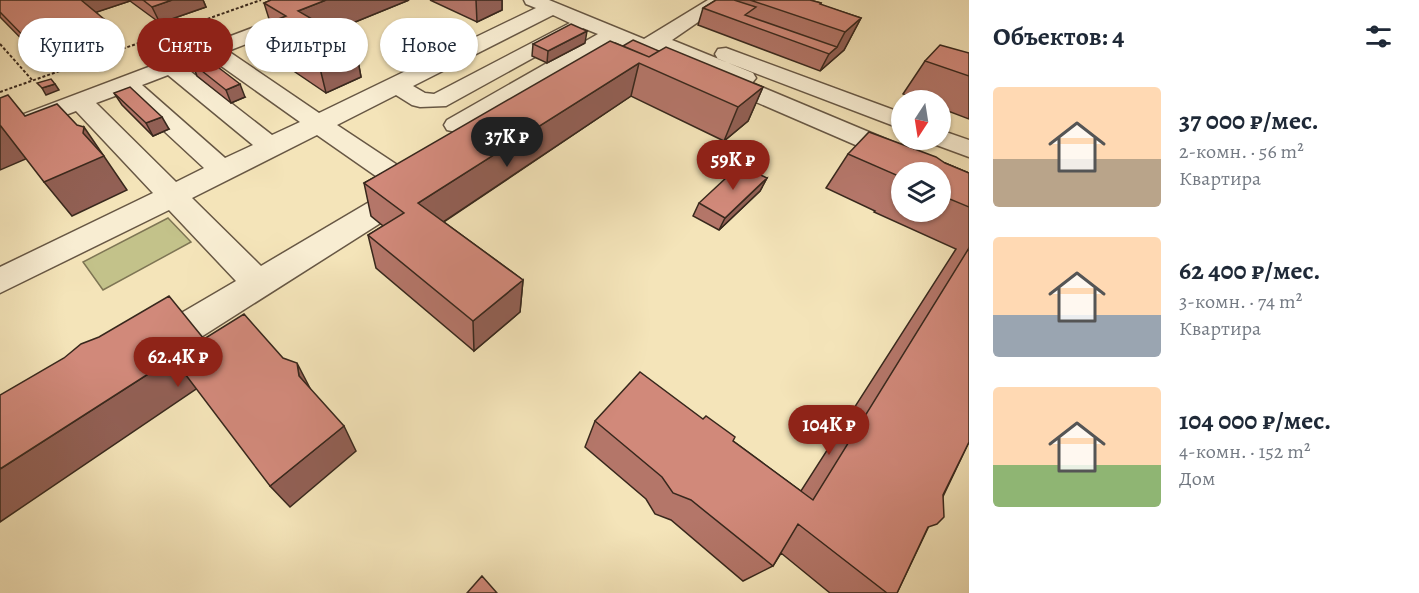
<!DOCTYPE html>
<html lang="ru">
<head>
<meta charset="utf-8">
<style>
	:root { --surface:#fff; --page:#f2f2f3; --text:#1f2937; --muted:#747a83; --accent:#8f2418 }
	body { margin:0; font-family:Alegreya,serif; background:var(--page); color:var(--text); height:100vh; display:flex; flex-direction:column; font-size:22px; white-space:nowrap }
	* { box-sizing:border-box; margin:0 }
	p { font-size:20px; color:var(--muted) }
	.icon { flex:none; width:33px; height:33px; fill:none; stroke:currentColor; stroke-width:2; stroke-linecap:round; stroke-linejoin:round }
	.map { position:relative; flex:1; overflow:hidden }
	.side { display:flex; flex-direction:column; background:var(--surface); width:450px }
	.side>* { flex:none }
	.guide { position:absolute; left:18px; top:18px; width:570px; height:54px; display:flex; gap:12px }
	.needle { width:39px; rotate:192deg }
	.tools { position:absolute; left:891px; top:90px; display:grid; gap:12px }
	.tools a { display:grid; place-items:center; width:60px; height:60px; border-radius:50%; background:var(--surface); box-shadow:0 2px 4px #0004; font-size:30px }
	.price { position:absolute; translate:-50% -51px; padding:0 14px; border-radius:21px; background:var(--accent); color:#fff; font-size:20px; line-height:39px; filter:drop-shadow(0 2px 3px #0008) }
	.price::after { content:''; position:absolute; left:50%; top:36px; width:18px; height:14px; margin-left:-9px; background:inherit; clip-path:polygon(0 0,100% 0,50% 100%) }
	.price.current { background:#222; color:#fff }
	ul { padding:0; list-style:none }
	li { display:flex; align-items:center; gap:18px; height:150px; padding:0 24px }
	li span { display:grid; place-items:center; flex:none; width:168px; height:120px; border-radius:6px; color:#555 }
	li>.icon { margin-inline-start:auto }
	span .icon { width:72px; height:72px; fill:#fffc; stroke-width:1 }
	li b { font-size:26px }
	h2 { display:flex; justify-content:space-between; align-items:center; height:72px; padding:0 24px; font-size:26px }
	.chip { padding:0 21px; border-radius:27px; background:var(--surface); box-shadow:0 2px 4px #0004; font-size:21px; line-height:54px }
	.chip.current { background:var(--accent); color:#fff }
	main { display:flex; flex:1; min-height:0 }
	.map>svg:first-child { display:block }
	.green { fill:#c3c28a; stroke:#7e7554; stroke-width:1.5 }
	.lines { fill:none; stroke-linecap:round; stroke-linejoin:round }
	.minor-casing { stroke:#675744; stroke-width:3 }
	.path { stroke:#38281d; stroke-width:2; stroke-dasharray:3 2; stroke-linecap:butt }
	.minor { fill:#f8edd2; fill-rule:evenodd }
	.wall { fill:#b47669; stroke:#38281d; stroke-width:1.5; fill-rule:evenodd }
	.shaded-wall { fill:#926055; stroke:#38281d; stroke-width:1.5 }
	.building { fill:#d1897a; stroke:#38281d; stroke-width:1.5 }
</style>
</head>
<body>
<main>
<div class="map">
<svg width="969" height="593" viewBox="0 0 969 593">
	<rect width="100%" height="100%" fill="#f4e4b9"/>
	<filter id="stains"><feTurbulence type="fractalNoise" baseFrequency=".00333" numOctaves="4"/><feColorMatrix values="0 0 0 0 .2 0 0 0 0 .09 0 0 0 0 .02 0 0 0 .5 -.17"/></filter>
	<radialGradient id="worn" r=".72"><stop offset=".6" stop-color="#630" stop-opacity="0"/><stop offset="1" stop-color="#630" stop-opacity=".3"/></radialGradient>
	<!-- green -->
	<path class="green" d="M168,218L191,242L103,290L83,262Z"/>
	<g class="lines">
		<defs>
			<path id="minor" d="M326,0H352L350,4L228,51L319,113L536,8L526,4L524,0H549L644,39L708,0H730L672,40L753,73L756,78L752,83L969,174V193L940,182V172H918L712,83L709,78L714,73L682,59L680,63L672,64L664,63L615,42L465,130L456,132L447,130L444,125L447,120L598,34L583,28L580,32L446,106L420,107L412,105L396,95L337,125L423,182L427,189L423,196L168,358L155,362L142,358L137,347L142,336L236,281L169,210L0,293V267L153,193L76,111L0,140V123ZM553,15L570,23L434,94L425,93L413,86ZM210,58L300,122L272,135L186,68ZM168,75L253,145L225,158L142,85ZM123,93L204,168L176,182L96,103ZM317,135L393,188L261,266L192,198Z
				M726,48L902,113V129L718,59L715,54L718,49Z
				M940,130L969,140V157L931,143L928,140H940Z"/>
		</defs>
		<!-- minor casing -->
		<use href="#minor" class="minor-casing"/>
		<!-- path -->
		<path class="path" d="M0,44L33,81
			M0,92L261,0"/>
		<!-- minor -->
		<use href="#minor" class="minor"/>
	</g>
	<!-- wall -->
	<path class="wall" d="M0,0H203L206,7L160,23L130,1L96,12L119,41L48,66L0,17Z
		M271,0H409L333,31L355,44L361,77L326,93L273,57L263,25L270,22L264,3Z
		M430,0H502V10L477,22Z
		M716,0H810L821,3V5L861,18L844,50L820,71L698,25L703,8Z
		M585,43L547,63L532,56L533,44Z
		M623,46L659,51L763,87L748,121L724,141L631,96L444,222L523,280L520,312L474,351L376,268L368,235L383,226L371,216L364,183Z
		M969,53V119L940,108V100H919L903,94L925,61Z
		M192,63L245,97L231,103L197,76Z
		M114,93L169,129L153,136L122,105Z
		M848,154L945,163L969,173V442L897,593H830L781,553L773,566L743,581L671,520L655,514L646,499L585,447L595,421L733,441L801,491L956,249L874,212L875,211L826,188ZM902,172H940V212H902Z
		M767,178L760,191L719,230L693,216L699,203Z"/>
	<!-- shaded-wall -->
	<path class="shaded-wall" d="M80,0H129L130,1L88,15Z
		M172,0H203L206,7L160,23L152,7Z
		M326,0H409L306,42L298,11Z
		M476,0H502V10L477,22Z
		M861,18L844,50L820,71L829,54L837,47L845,32Z
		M110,24L119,41L48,66L36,49Z
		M587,31L585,43L547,63L548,51Z
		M355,44L361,77L326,93L318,60Z
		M639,63L631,96L422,236L418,203Z
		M55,84L59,90L46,95L42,88Z
		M240,84L245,97L231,103L226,90Z
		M763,87L748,121L724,141L738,107Z
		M162,117L169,129L153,136L146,123Z
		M0,125L28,158L0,170Z
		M84,127L127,190L72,216L44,182L83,133Z
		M767,178L760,191L719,230L725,218Z
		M523,280L520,312L474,351L473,321Z
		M173,358L199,387L0,522V469Z
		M297,363L312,392L299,376Z
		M344,426L356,451L290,507L270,486Z"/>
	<!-- building -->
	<path class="building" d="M0,0H81L110,24L36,49L0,12Z
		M143,0H172L152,7Z
		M271,0H326L298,11L355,44L318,60L263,25L286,16L264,3Z
		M716,0H734L756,7L745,15L837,47L829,54L703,8Z
		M750,0H810L821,3L820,4L861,18L845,32Z
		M571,24L587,31L548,51L533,44Z
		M633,40L659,51L649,57L623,46Z
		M610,41L649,57L666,47L763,87L738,107L639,63L418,203L523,280L473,321L368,235L404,213L364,183Z
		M940,45L969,53V76L925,61Z
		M206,58L240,84L226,90L192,63Z
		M51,79L55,84L42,88L37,83Z
		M130,87L162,117L146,123L114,93Z
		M8,95L25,116L57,104L77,125L84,127L83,133L104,156L44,182L0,125V98Z
		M869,132L936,157L945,163L969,173V207L940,195V172H902V179H900L901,177L848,154Z
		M740,165L767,178L725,218L699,203Z
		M969,248V442L943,495L944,517L937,524L928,527L897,593H887L798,524L773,566L691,500L673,493L662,477L595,421L640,372L703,419L706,416L735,437L733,441L813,500Z
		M169,296L204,339L244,314L283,358L297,363L299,376L344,426L270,486L173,358L0,469V395L64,358L81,344L99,337Z
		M482,576L497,593H467Z"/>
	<rect width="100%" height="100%" filter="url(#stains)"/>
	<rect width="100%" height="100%" fill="url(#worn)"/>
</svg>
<div class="tools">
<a><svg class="needle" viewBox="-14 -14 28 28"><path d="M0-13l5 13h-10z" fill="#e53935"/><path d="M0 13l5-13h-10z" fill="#747a83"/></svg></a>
<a><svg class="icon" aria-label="layers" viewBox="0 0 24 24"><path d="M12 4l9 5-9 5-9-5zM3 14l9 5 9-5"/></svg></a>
</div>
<b class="price current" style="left:507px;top:168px">37K ₽</b>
<b class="price" style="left:733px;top:191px">59K ₽</b>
<b class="price" style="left:178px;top:388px">62.4K ₽</b>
<b class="price" style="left:829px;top:456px">104K ₽</b>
<div class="guide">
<a class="chip">Купить</a>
<a class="chip current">Снять</a>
<a class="chip">Фильтры</a>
<a class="chip">Новое</a>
</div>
</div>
<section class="side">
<h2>Объектов: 4<svg class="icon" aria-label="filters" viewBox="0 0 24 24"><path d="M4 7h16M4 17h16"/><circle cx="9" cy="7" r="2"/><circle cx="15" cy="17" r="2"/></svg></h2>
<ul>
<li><span style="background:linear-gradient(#ffd9b3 60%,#b9a48a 0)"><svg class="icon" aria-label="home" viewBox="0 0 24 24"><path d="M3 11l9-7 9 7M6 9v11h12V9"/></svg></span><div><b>37 000 ₽/мес.</b><p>2-комн. · 56 m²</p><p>Квартира</p></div></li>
<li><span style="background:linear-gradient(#ffd9b3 65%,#9aa5b1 0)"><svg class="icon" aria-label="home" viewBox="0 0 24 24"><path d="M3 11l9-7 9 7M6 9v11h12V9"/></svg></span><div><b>62 400 ₽/мес.</b><p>3-комн. · 74 m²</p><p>Квартира</p></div></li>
<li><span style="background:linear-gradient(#ffd9b3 65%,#8fb573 0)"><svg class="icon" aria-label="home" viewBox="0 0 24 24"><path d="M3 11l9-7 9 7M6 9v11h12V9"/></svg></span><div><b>104 000 ₽/мес.</b><p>4-комн. · 152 m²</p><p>Дом</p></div></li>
</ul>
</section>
</main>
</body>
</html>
